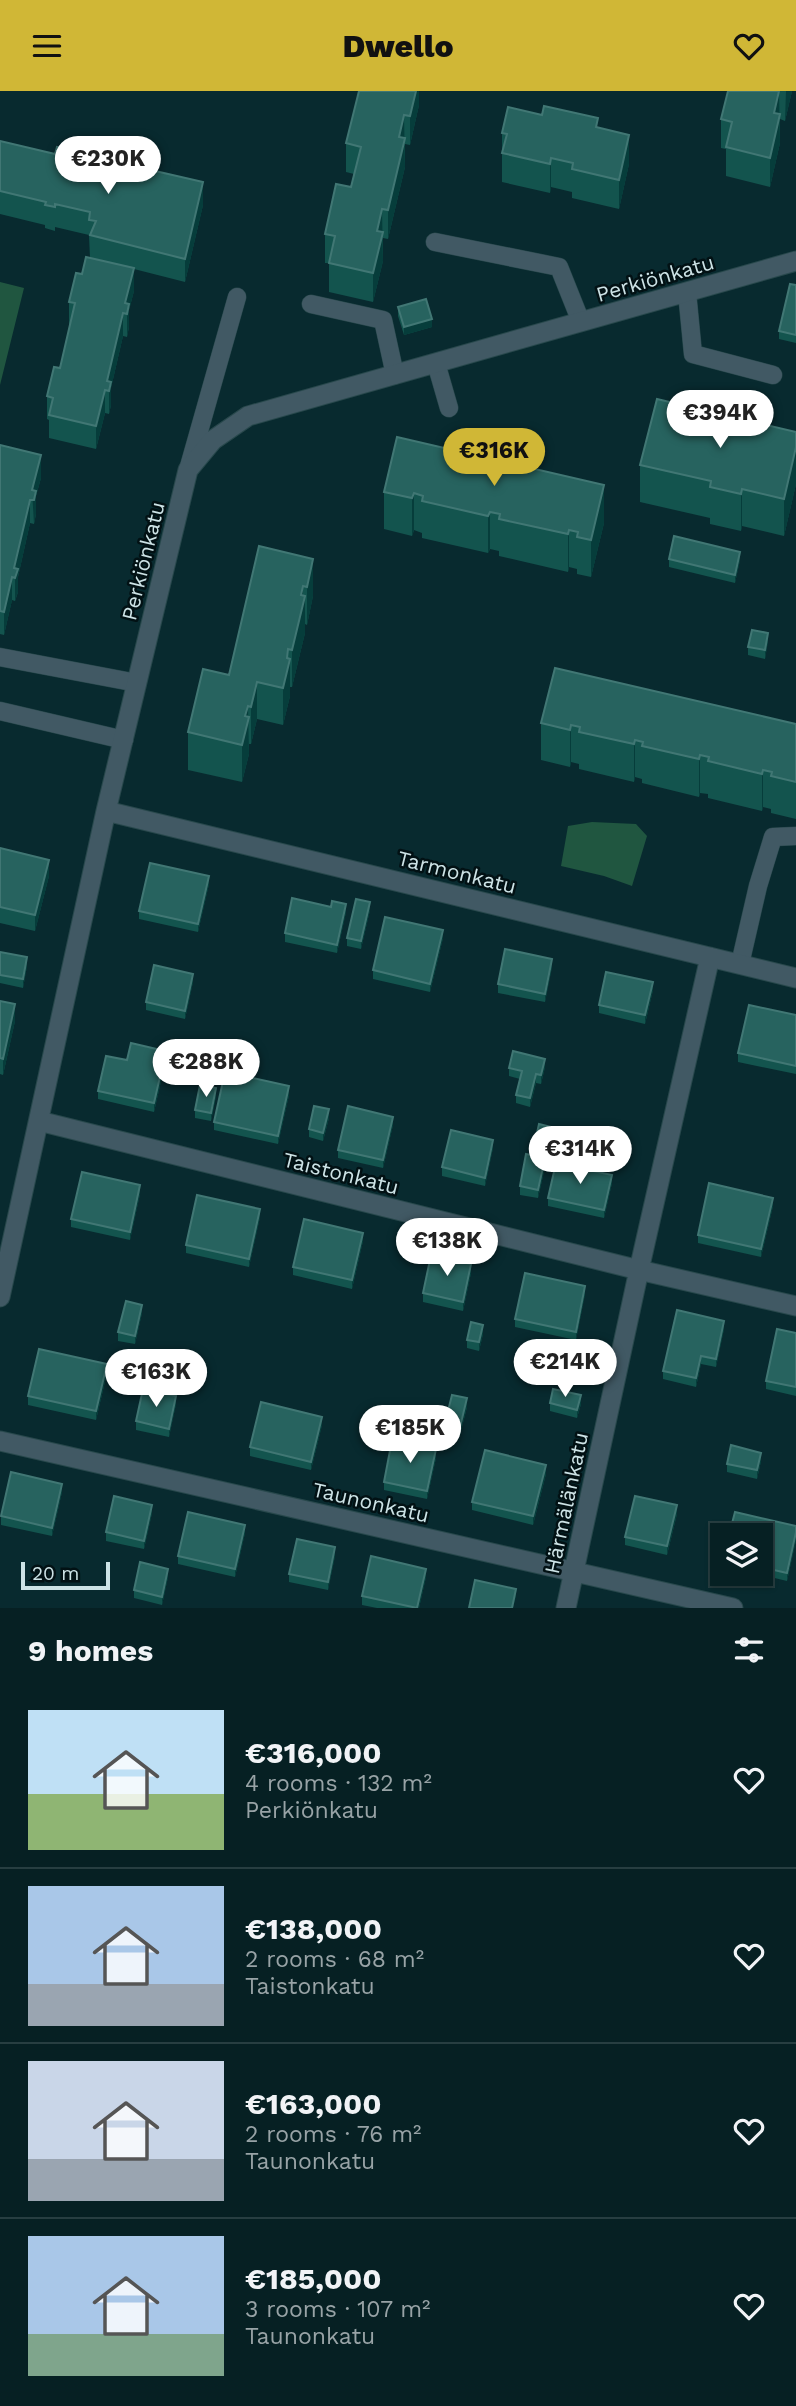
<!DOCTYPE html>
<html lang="en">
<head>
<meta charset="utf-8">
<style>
	:root { --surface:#062023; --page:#0f282b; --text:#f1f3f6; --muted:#98a3a6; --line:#273e41; --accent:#d0b736 }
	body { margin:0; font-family:"Work Sans",sans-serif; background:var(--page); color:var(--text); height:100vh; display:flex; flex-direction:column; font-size:26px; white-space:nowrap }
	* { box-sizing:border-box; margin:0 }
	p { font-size:23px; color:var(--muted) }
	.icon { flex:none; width:38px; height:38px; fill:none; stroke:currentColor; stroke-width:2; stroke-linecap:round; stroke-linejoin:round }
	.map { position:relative; height:1517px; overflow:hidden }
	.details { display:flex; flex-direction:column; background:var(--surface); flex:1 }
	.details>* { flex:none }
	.fabs { position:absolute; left:710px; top:1432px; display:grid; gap:14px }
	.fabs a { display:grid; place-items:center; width:63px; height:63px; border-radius:0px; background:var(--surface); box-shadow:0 2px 5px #0004,0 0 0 2px var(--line); font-size:35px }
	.scale { position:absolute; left:21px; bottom:18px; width:89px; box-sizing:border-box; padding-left:7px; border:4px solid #cde3e6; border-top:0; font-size:19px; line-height:24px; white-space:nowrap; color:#cde3e6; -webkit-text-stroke:5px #021114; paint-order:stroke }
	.price { position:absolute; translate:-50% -60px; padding:0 16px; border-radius:24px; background:#fff; color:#222; font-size:23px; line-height:46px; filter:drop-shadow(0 2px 4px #0008) }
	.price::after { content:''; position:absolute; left:50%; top:42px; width:21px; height:16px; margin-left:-10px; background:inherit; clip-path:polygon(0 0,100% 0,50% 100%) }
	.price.selected { background:var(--accent); color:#111 }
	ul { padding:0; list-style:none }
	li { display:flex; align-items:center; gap:21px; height:175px; padding:0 28px }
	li+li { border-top:2px solid var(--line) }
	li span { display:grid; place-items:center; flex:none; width:196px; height:140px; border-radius:0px; color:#555 }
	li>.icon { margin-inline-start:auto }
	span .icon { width:84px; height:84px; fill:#fffc; stroke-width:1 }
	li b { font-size:30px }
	h2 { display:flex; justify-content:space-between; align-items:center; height:84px; padding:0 28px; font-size:30px }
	header { display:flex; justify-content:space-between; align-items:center; height:91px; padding:0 28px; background:var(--accent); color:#111; font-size:32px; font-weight:800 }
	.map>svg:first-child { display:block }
	.green { fill:#205640 }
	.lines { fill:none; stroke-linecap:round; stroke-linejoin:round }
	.service-casing { stroke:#28484c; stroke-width:19 }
	.minor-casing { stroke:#28484c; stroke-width:21 }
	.service { stroke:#415964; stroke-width:18 }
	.minor { stroke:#415964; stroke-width:19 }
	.wall { fill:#13544e }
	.shaded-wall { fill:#063d3b }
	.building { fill:#27635f; stroke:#417774; stroke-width:2 }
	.labels { text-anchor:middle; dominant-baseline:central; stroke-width:5; stroke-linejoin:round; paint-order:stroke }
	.street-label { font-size:21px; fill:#cde3e6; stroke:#021114 }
</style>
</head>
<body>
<header><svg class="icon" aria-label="menu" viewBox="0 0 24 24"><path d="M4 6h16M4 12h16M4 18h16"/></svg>Dwello<svg class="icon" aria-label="heart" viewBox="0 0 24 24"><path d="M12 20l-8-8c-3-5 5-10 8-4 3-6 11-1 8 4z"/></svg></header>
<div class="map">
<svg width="796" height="1517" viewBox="0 0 796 1517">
	<rect width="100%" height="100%" fill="#082a2f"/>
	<!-- green -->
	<path class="green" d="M0,191L24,197L0,294Z
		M592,731L636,733L647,745L632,795L604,785L561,775L568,735Z"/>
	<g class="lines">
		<defs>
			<path id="service" d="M435,151L559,176L581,231
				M687,201L693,263L773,284
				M311,213L383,229L395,284
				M436,272L449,317
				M188,379L237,206
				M0,566L137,592
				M0,620L124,649
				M740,873L758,795L773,746L796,745"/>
			<path id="minor" d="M106,720L796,887
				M39,1030L639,1179L796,1215
				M0,1206L106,720L188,379L213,349L248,325L796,170
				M0,1350L733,1517
				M566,1517L639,1179L710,866"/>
		</defs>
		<!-- service casing -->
		<use href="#service" class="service-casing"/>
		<!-- minor casing -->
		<use href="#minor" class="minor-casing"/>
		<!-- service -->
		<use href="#service" class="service"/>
		<!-- minor -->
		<use href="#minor" class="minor"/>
	</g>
	<!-- wall -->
	<path class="wall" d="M419,0V14L410,54L405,53V76L388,148L383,147V170L373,211L329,201V172H325V143L351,96L354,83L346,81V52Z
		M728,0H792L785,30L780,28V52L770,96L726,85V58L721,57V28Z
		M598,37L629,73L619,118L572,107V101L551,96L550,102L502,91V42Z
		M0,50L87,70L203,114L185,191L134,178V200L129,219V236L127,246L123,245L111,297V314L109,323L105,322L96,358L49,347V329L47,328V305L60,277L70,234H69V211L90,167L89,144L55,136V140L45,137V134L0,123Z
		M796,194V252L779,248V240Z
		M398,216L432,236L404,244L398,225Z
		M796,341V393L784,445L742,435L741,440L710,433V427L640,411V374Z
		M397,346L604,432L591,486L577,483V478L569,476L568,481L499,465V460L490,458L488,462L422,447V442L414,439L412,445L384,438V401Z
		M0,354L41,387L36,405V423L34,433L30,432L18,486V501L15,510L12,509L4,544L0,543Z
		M313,468V505L307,534L305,533V542L292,596H290V605L283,634L257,628L251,653H249V663L242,691L188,679V641Z
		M669,468L740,469L735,492L669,476Z
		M768,550L765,568L748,564V556Z
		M541,632L796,633V728L771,722V718L763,716L762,720L708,707V703L700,702L699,706L642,692V688L635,686L634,691L579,678V673L571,671L570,676L541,669Z
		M0,757L49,785L35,840L0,832Z
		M209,793L198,841L139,828V820Z
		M331,816L346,821L337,862L285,851V842Z
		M370,819L361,858L347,855V847Z
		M443,847L430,901L373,888V879Z
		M0,861L27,875L23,897L0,892Z
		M552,876L545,911L498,902V893Z
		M193,891L185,928L146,919V911Z
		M653,899L645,933L599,922V914Z
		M0,910L15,930L3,984L0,983Z
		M796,924V983L738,971V962Z
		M161,967L159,977L162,986L154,1021L98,1008V1000L127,969Z
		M545,976L541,993L536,992L530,1016L516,1012V1004L520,988L509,985V977Z
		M289,1004L278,1053L214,1039V1031Z
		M216,1005L211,1030L195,1027V1019Z
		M329,1027L323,1050L309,1046V1038Z
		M393,1034L383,1077L338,1067V1059Z
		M555,1045L550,1063L535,1059V1051Z
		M493,1057L485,1095L442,1085V1076Z
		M545,1076L538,1107L520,1104V1095Z
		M612,1092L604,1127L548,1115V1107Z
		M140,1103L130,1149L71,1136V1128Z
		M773,1115L761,1166L698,1152V1144Z
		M260,1126L249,1176L186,1162V1154Z
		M363,1150L352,1198L293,1184V1176Z
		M471,1182L463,1220L423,1211V1202Z
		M585,1203L576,1249L515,1236V1228Z
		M142,1222L135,1253L118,1250V1241Z
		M724,1238L716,1276L701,1273L696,1296L663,1288V1280Z
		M796,1242V1305L766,1298V1290Z
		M483,1243L479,1260L467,1257V1249Z
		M107,1282L96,1329L28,1314V1305Z
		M550,1312L581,1313L577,1327L550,1320Z
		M176,1313L169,1346L136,1339V1330Z
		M467,1316L460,1344L445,1340V1332Z
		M322,1334L311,1379L250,1365V1356Z
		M436,1367L427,1408L384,1399V1391Z
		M761,1370L757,1388L727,1381V1373Z
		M546,1383L533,1434L472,1419V1411Z
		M62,1401L52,1445L1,1434V1425Z
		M152,1422L144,1458L106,1450V1441Z
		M677,1423L667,1464L625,1454V1446Z
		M796,1435V1449L787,1490L754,1482H761V1444Z
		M245,1442L235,1486L178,1473V1465Z
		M335,1465L328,1499L289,1491V1483Z
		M168,1486L162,1514L134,1507V1499Z
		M426,1486L419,1517H377L362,1514V1505Z"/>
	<!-- shaded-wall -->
	<path class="shaded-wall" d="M416,0H419V14L410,54V25Z
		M779,0L780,52L770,96V67L774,22Z
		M786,0H792L785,30Z
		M404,24L405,76L388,148V119L399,46Z
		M629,44V73L619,118V89Z
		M551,67V96L550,102V73Z
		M203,91V114L185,191V168Z
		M382,118L383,170L373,211V182L377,140Z
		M134,177V200L129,219V236L127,246V223L125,212Z
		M123,222V245L111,297V314L109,323V300L107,290Z
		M432,228V236L404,244V236Z
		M105,299V322L96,358V335Z
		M796,356V393L784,445V408Z
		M41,364V387L36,405V423L34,433L32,399Z
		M604,394V432L591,486V449Z
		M742,398V435L741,440V403Z
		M414,402V439L412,445V407Z
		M30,409V432L18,486V501L15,510V487L14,477Z
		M490,421V458L488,462V425Z
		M569,439V476L568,481V443Z
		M740,461V469L735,492V484Z
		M313,468V505L307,534V496Z
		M12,486V509L4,544V521Z
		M303,495V513L305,505V542L292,596V559Z
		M768,542V550L765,568V559Z
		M288,558V576L290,568V605L283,634V597Z
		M257,591V628L251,653V616Z
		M248,615L249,663L242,691V654L245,625Z
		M571,634V671L570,676V639Z
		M635,649V686L634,691V653Z
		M700,664V702L699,706V668Z
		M763,679V716L762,720V683Z
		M49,769V785L35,840V824Z
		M209,785V793L198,841V833Z
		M370,811V819L361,858V850Z
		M346,813V821L337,862V854Z
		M443,839V847L430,901V893Z
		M27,866V875L23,897V888Z
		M552,868V876L545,911V903Z
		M193,883V891L185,928V920Z
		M653,891V899L645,933V924Z
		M15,913V930L3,984V968Z
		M545,968V976L541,993V984Z
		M162,977V986L154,1021V1012Z
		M536,983V992L530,1016V1007Z
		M289,995V1004L278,1053V1045Z
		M216,997V1005L211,1030V1022Z
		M329,1018V1027L323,1050V1042Z
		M393,1026V1034L383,1077V1069Z
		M555,1037V1045L550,1063V1055Z
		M493,1049V1057L485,1095V1087Z
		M545,1067V1076L538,1107V1099Z
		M612,1084V1092L604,1127V1119Z
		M140,1094V1103L130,1149V1141Z
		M773,1107V1115L761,1166V1158Z
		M260,1118V1126L249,1176V1168Z
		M363,1142V1150L352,1198V1189Z
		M471,1173V1182L463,1220V1211Z
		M585,1195V1203L576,1249V1241Z
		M142,1214V1222L135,1253V1245Z
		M724,1230V1238L716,1276V1268Z
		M483,1234V1243L479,1260V1251Z
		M701,1265V1273L696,1296V1287Z
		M107,1273V1282L96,1329V1320Z
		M581,1304V1313L577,1327V1319Z
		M176,1305V1313L169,1346V1338Z
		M467,1307V1316L460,1344V1336Z
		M322,1326V1334L311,1379V1371Z
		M436,1358V1367L427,1408V1400Z
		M761,1362V1370L757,1388V1379Z
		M546,1374V1383L533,1434V1425Z
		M62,1393V1401L52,1445V1437Z
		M152,1414V1422L144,1458V1450Z
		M677,1414V1423L667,1464V1455Z
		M245,1434V1442L235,1486V1478Z
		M796,1441V1449L787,1490V1482Z
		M335,1456V1465L328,1499V1491Z
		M168,1478V1486L162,1514V1506Z
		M426,1478V1486L419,1517H417Z
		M516,1498V1506L513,1517H512Z"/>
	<!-- building -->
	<path class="building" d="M359,0H416L410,25L404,24L399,46L405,47L388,119L382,118L377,140L383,141L373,182L329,172L335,145L325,143L336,93L351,96L361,56L346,52Z
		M728,0H779L774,22L780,23L770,67L726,56L732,31L721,28Z
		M544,15L598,27L596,36L629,44L619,89L572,78L573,72L551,67L550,73L502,62L507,43L502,42L508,16L542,24Z
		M0,50L55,63L57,56L87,63L86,69L102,73L103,68L203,91L185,168L90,144L96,130L89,129L90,121L55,113V116L45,114L46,111L0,100Z
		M86,166L134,177L125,212L129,213L127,223L123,222L107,290L111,291L109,300L105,299L96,335L49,324L53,307L47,305L54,276L60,277L75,212L69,211L76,182L82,183Z
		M790,193L796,194V244L779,240Z
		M426,208L432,228L404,236L398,216Z
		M657,308L796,341V356L784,408L742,398L741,403L710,396L711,390L640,374Z
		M397,346L604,394L591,449L577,446L578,441L569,439L568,443L499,428L500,423L490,421L488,425L422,410L423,405L414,402L412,407L384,401Z
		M0,354L41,364L32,399L36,400L34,409H30L14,477L18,478L15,487L12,486L4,521L0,520Z
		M674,445L740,461L735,484L669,468Z
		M259,455L313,468L307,496L303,495L301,504L305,505L292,559L288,558L287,567L290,568L283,597L257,591L251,616L248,615L245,625L249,626L242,654L188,641L203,578L229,584Z
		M752,539L768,542L765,559L748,556Z
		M555,577L796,633V691L771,685L772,681L763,679L762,683L708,670L709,666L700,664L699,668L642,655L643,651L635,649L634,653L579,641L580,636L571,634L570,639L541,632Z
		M0,757L49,769L35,824L0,816Z
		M150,772L209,785L198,833L139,820Z
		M292,807L331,816L332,810L346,813L337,854L285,842Z
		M356,808L370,811L361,850L347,847Z
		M385,826L443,839L430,893L373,879Z
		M505,858L552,868L545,903L498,893Z
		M0,861L27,866L23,888L0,884Z
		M154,874L193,883L185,920L146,911Z
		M606,881L653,891L645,924L599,914Z
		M0,910L15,913L3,968L0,967Z
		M749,914L796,924V975L738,962Z
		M131,952L161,959L158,976L162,977L154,1012L98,1000L106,965L127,969Z
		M513,960L545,968L541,984L536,983L530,1007L516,1004L522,980L509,977Z
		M225,981L289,995L278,1045L214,1031Z
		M200,994L216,997L211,1022L195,1019Z
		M314,1015L329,1018L323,1042L309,1038Z
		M348,1015L393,1026L383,1069L338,1059Z
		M539,1033L555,1037L550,1055L535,1051Z
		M451,1039L493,1049L485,1087L442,1076Z
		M526,1063L545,1067L538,1099L520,1095Z
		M556,1072L612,1084L604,1119L548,1107Z
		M82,1081L140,1094L130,1141L71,1128Z
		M709,1092L773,1107L761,1158L698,1144Z
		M197,1104L260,1118L249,1168L186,1154Z
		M304,1128L363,1142L352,1189L293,1176Z
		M431,1164L471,1173L463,1211L423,1202Z
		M525,1182L585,1195L576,1241L515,1228Z
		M126,1210L142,1214L135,1245L118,1241Z
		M677,1219L724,1230L716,1268L701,1265L696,1287L663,1280Z
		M471,1231L483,1234L479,1251L467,1249Z
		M777,1238L796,1242V1296L766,1290Z
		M39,1258L107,1273L96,1320L28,1305Z
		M143,1298L176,1305L169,1338L136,1330Z
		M553,1298L581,1304L577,1319L550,1312Z
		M452,1304L467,1307L460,1336L445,1332Z
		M261,1311L322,1326L311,1371L250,1356Z
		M392,1349L436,1358L427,1400L384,1391Z
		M731,1354L761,1362L757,1379L727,1373Z
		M485,1359L546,1374L533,1425L472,1411Z
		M11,1381L62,1393L52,1437L1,1425Z
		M114,1405L152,1414L144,1450L106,1441Z
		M635,1405L677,1414L667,1455L625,1446Z
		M188,1421L245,1434L235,1478L178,1465Z
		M735,1421L796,1435V1441L787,1482L761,1476V1444H729Z
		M297,1448L335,1456L328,1491L289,1483Z
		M371,1465L426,1478L417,1517L362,1505Z
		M140,1471L168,1478L162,1506L134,1499Z
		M475,1489L516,1498L512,1517H469Z"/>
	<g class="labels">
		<!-- street labels -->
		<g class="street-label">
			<text transform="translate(655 187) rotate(-16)">Perkiönkatu</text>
			<text transform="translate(143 470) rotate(-76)">Perkiönkatu</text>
			<text transform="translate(457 781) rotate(14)">Tarmonkatu</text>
			<text transform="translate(341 1082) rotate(14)">Taistonkatu</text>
			<text transform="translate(371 1411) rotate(13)">Taunonkatu</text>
			<text transform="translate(566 1412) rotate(-78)">Härmälänkatu</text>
		</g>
	</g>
</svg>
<div class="fabs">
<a><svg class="icon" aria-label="layers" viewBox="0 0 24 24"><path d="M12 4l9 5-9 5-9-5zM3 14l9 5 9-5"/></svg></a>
</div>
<div class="scale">20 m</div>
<b class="price" style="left:108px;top:105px">€230K</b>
<b class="price" style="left:720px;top:359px">€394K</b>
<b class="price selected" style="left:494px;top:397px">€316K</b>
<b class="price" style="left:206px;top:1008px">€288K</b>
<b class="price" style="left:580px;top:1095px">€314K</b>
<b class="price" style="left:447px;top:1187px">€138K</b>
<b class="price" style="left:565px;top:1308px">€214K</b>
<b class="price" style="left:156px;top:1318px">€163K</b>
<b class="price" style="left:410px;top:1374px">€185K</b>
</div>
<section class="details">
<h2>9 homes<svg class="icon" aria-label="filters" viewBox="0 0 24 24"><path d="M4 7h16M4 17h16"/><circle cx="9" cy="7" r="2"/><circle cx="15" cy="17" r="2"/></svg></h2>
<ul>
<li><span style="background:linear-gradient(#bfe0f5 60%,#8fb573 0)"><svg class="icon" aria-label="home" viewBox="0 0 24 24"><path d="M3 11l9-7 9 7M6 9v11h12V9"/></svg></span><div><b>€316,000</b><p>4 rooms · 132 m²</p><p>Perkiönkatu</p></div><svg class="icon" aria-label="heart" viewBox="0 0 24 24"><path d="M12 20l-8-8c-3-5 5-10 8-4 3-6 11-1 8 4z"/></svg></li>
<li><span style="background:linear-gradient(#a9c7e8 70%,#9aa5b1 0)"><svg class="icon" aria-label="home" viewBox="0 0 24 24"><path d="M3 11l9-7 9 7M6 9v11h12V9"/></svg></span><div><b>€138,000</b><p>2 rooms · 68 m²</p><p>Taistonkatu</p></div><svg class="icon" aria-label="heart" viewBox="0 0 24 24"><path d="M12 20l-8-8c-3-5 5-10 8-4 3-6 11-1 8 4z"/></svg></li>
<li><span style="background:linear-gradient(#c9d6e8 70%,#9aa5b1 0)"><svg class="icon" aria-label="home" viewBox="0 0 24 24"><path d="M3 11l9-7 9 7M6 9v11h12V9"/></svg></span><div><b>€163,000</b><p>2 rooms · 76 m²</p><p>Taunonkatu</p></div><svg class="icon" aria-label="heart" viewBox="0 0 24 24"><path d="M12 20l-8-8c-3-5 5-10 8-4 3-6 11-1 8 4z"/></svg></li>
<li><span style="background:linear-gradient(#a9c7e8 70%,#7fa58c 0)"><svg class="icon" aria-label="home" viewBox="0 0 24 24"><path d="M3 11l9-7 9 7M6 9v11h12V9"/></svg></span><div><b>€185,000</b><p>3 rooms · 107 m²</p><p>Taunonkatu</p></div><svg class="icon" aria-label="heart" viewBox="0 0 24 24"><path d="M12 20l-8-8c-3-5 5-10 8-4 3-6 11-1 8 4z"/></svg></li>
</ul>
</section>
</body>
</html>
